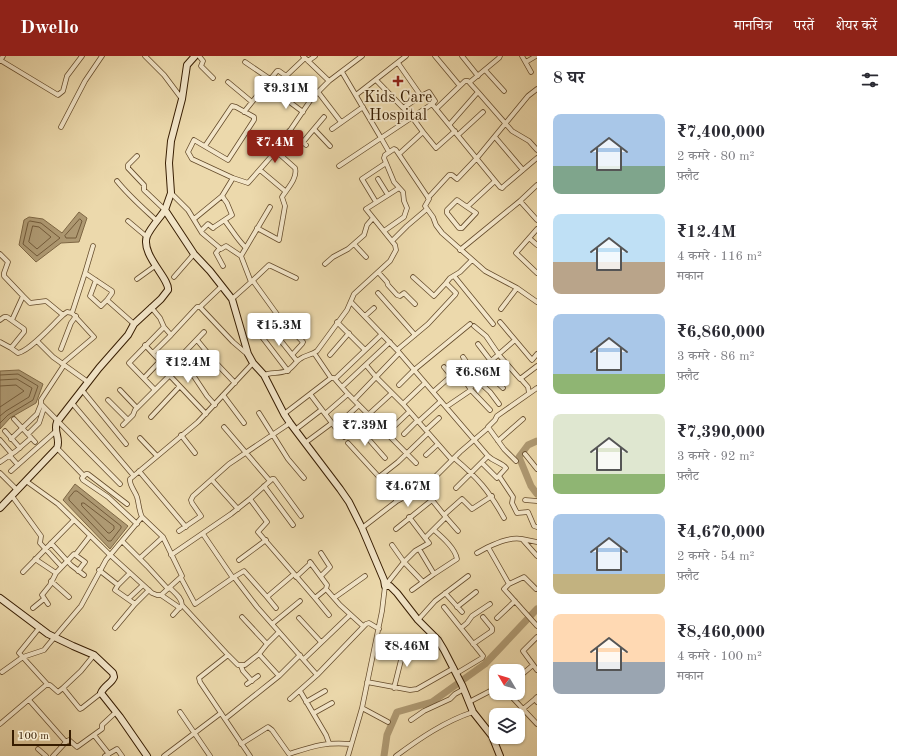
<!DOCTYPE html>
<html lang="hi">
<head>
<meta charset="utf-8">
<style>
	:root { --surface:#fff; --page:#f2f2f3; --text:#2b2b33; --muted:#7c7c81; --accent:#8f2418 }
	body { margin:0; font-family:"Old Standard TT","Noto Serif Devanagari",serif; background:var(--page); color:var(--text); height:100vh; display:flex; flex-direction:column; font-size:15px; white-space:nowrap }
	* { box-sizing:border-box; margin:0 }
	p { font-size:13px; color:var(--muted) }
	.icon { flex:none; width:22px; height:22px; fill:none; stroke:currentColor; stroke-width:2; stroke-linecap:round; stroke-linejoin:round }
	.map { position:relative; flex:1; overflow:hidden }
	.drawer { display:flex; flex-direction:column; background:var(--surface); width:360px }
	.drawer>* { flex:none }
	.needle { width:26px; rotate:308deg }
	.tools { position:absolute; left:489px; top:608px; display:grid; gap:8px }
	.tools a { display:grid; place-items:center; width:36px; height:36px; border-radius:8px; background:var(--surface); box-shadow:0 1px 3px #0004; font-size:20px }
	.scale { position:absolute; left:12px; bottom:10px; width:59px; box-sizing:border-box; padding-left:4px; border:2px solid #361c00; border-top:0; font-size:11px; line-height:14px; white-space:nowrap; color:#361c00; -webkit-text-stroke:3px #f3e6c9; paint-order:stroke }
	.price { position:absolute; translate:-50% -34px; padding:0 9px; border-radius:4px; background:#fff; color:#222; font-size:13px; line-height:26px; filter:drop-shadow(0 1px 2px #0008) }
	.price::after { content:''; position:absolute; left:50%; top:24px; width:12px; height:9px; margin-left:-6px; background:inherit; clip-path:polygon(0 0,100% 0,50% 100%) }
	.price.on { background:var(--accent); color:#fff }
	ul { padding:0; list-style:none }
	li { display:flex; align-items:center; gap:12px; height:100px; padding:0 16px }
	li span { display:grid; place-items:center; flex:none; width:112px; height:80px; border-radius:8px; color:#555 }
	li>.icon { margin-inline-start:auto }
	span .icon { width:48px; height:48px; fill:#fffc; stroke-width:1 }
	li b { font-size:17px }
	h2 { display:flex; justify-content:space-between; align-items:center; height:48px; padding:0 16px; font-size:17px }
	header { display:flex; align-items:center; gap:24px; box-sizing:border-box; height:56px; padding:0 20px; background:var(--accent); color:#fff }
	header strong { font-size:19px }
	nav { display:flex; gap:22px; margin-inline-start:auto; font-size:14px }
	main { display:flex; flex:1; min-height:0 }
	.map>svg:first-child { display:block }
	.water { fill:#ae9972; stroke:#7e6744 }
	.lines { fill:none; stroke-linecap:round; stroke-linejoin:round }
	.shore { stroke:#725a39; stroke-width:1 }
	.river { stroke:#ae9972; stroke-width:7 }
	.street-casing { stroke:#644b2b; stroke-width:5.5 }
	.secondary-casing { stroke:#361c00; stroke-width:8 }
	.street { stroke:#f3e6c9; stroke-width:4 }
	.secondary { stroke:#f3e6c9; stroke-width:6 }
	.poi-dot { fill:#8f2418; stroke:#f3e6c9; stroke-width:1.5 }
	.labels { text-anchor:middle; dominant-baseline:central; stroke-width:3.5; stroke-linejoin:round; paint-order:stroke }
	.poi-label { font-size:16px; fill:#361c00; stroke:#f3e6c9 }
</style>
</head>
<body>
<header>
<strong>Dwello</strong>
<nav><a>मानचित्र</a><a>परतें</a><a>शेयर करें</a></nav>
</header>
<main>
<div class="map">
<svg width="537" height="700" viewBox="0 0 537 700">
	<rect width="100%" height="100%" fill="#ecd9ac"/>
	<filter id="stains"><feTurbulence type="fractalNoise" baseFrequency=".005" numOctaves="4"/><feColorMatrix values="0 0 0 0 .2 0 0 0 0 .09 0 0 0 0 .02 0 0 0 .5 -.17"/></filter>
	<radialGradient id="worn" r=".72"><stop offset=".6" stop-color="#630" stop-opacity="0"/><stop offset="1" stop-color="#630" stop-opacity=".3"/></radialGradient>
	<!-- water -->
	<path class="water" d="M79,156L87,162L79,186L61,187L36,206L19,189L24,164L29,161L43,163L62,177Z
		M19,314L43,328L36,347L10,362L0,373V315Z
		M75,428L128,470L110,493L63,444Z"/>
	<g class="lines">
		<!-- shore -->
		<path class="shore" d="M80,163L82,165L76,182H66L65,180Z
			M30,165L41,167L60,182L37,200L23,188L28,167Z
			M33,170L39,171L51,181L37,193L29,186Z
			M0,319L18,318L38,330L33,344L8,359L0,367
			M0,324L17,323L32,332L29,341L6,355L0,360
			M0,330L16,329L24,335L0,351
			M75,435H77L121,470V472L111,485H108L69,444V442Z
			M82,447H84L114,470V473L110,477H108L82,450Z"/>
		<!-- river -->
		<path class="river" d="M537,385L528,389L519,401L531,430L537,438
			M384,700L387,679L397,656L432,646L485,608L537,553"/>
		<defs>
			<path id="street" d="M145,0L164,19L182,43
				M199,0L203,5L201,10L213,22
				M303,0L329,25
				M435,0L460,30
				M462,0L478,20
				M522,0L531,16
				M0,4L58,39L63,35L67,20L82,0
				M0,5L3,0
				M308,5L315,0
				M245,6L270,23
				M526,6L536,0
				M398,7L421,40L403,52
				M485,14L504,35
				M376,24L412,61L423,76L399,98
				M228,26L252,46
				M470,26L499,2L500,0
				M318,36L341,66
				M478,36L512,75L529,85L537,94
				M279,38L303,56
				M356,39L406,0
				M421,40L429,36L435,45L432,48
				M436,53L465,25H468L478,36L450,68
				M244,56L277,15H279L286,20L305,2
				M61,71L85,25L102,0
				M314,73L330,90
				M332,73L363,51
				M289,75L306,89
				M423,76L436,92L455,75
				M458,79L483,56
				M495,81L523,114
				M303,86L324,61
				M205,90L232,50L236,51L254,61V64L228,104L194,84L188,96L192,103L233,122L248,127L276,95L312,42L329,25L362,0
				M389,96L381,82L432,48L500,131L502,132L504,130L537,102
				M137,100L128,109V112L144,129V134L165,154
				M339,110L381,82L342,16
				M260,114L285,135
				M378,123L388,139
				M117,125C129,140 143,152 157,165
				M171,137L188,154L202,177L221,193L226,190L241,200
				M428,142L449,119H452L457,123L458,122L477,102L528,40L537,33
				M520,145L537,164
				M376,146L362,123L386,107
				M467,151L476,157L462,172H459L447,157V154L457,144L467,151L495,125
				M194,163L222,140L233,122
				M128,165L147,181
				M225,165C232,174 237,183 245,191
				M257,172L279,184L285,150L282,141C287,133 298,122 295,112L276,95
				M537,173L516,197L537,217
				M201,175L208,168L213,172L214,171L232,159L227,147L222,140
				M384,175L404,161L407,152L404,145L403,136L394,126L384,102L385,99L394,93L396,94L429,143L425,150L433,161L436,169L442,177L485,215L517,232L537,246
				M529,182L537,189
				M392,185L407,170L427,153
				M354,188L366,201
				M93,190L85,217L112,235V237L107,244L134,268
				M220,192L216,197L223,210
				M460,194L520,145L537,129
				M0,198L8,206L4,217V220L23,240
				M325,208L333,201L348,193L364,179L367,169L373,162
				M378,216L387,226L388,229L397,239L400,240L404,237L415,248
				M454,220L493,268
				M174,221L194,198
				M413,221L434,240L446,227
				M137,223L155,210
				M96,224L90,240L101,250L107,244
				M253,225L279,261L303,286L302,288L292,299
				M251,226L269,209L296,222
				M378,237L415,279
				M232,243L251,226L241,200L270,151
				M351,246L397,294L488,400C494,406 501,406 506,412L497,422L482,407
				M151,251L160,262L164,271L171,279L197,251H200L233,286L247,298
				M200,251L222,230
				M501,253L517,232
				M72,257L85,217
				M365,260L374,252
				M0,264L4,261H7L24,273V276L11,292L18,297C31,294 53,268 63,259L67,256L72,257L94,281L62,308
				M12,264L23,240L30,247L46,245L63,259
				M337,266L365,294
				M500,266L532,304L537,298
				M269,270L297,305
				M474,270L486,280L499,299L520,323L537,310
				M259,277L288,315
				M197,284L216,307L235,327
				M37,285L53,301L88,326
				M0,286L11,292
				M61,293L71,267L76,260
				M397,294L428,268L455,239L456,237L446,227L450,222L460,216L472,204
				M153,297L171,279
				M314,297L331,322H334L348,338L416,407
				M183,298L204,276
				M330,299L349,277
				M463,301L478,323
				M491,305L515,284
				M158,307L206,358
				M64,309L41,344V348L120,428
				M366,309L376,321L399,297
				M444,311L456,326
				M486,316L503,332
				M193,319L207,340L215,349
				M264,319C271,316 279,318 286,315C292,313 295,306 300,303C305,299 312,299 317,295L347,254L354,238L390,205L396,194L395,189L366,153L399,132
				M144,322L160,305L145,289
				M335,323L382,278
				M521,323L528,331L529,337
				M477,324L490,336L499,348
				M399,329L414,314L470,268
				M342,331L390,286
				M470,332L494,309L478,288
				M82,334L126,388
				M120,334L137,352
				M155,334L129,307L164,271
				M471,334L490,354
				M433,336L451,320
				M310,338L335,371L359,349
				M223,339L244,367
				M108,344L128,364
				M354,344L376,321L403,348L425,327
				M72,347L133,419
				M403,348L452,404
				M446,351L471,334L458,314
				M259,357L288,403L304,422
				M284,358L331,322
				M325,358L348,338
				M151,361L179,331
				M14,363L35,386
				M418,366L441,345
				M123,369L133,359L135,354L169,320
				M357,370L385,402
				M224,371L270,425L250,443
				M335,371L344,381L392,337
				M295,374L321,354
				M426,374L439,362
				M5,375L20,392
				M387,377L409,356
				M28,378L39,367L44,352
				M404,378L417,365
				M181,379L195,397
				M140,382L157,400
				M11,383L37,358L41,348
				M0,384L12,398
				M498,385L523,363
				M305,387L332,367
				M348,387L379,421L397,445
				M57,392L84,420
				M525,398L537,413
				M426,399L438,388
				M10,400L18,409
				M454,402C478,422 489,435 504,462
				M516,405L504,393L488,371L495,364L497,360L537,332
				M0,406L16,395L31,382
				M11,415L56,375
				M139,415L186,471
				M0,417L17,434
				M499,420L513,441L512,447L517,457L528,456L534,470L537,471
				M379,421L398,406L428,377
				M212,424L238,453
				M26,425L58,448L108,497L152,537L157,539H161L182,520L163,481L142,461
				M270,425L272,423H274L301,460
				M264,430L293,469
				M456,432L488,400
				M12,440L41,480L40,487L61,510
				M432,444L444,459L462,443L472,453L492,440
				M525,444L537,445
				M127,448L88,418H86L82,422L83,424L108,441L137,468
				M444,459L458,475
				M409,461L425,482
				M362,472L397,445L422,432L430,426L460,396L488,372
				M396,473L432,444L422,432
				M179,475L201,460L192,447L191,444L193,440L229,408L290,367
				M203,478L233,522
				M122,485L147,510L168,533
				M537,486L522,483L537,500
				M51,487L71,509L84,519
				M392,489L404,506L423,526
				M419,493L434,518
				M321,497L330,511L321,520
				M477,497L488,491
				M76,498L90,480
				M171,499L231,458L250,443L267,466L258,476C277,498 296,520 315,542L326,533L340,549L363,570
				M140,502L163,481
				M35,503L56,517
				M239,504L266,484
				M310,506L327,529L326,533
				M99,514L118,529
				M23,516L74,464
				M130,517L118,529L115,534L135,548
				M294,518L267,541L244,515L234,521L257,551L317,619
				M296,521L311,507
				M181,522L195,548L234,521
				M51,525L69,541
				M509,528L488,491C499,486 511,481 522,483
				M170,532C175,537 182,542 182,549L173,559
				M536,533L524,521L509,528L504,533L537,570
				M412,534L434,518L457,503C455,492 442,481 434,474
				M445,537L462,556
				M161,539L180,552
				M267,541L276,552
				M315,542L329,559
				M334,542L365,520
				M128,543L143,529
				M48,548L42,539L50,529L56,517L74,498L85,506L78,515
				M182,549L228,599
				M444,551L483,600L482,602L457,617
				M457,551L476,536
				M33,552L44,543
				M242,561L267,588L279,576
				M299,562L321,586
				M497,562L515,545
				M418,564L435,545L468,520
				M272,568L300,545
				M40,571L19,597L48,629
				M115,572L135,548L149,534
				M461,572L467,567L472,560L490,548
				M537,581L523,595L537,614
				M473,588L492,575V572L483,561
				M259,598L279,620L300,599
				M415,601L438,584
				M304,603L350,559
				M241,610L243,615L252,625
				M2,616L23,601L44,594L48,589L81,550L106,504L142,461C139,455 139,448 137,441C135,435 129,429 130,423L198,366L253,307
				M518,622L533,609
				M367,626L410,634L417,633L454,612
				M247,628L258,620
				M63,632L81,615L94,599
				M394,632L401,604L400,591
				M300,635L326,679L329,687
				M509,638L537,668
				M537,641L535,643L537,646
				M290,643L317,619L366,568L369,567L379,573
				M29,644L66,686L69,684L77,691L102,673V669L116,656
				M306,646L325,635
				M469,646L496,632
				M362,652L388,666
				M523,653L535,643
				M180,656L210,700
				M314,657L332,647
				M225,663L279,620
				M411,664L424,655L450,643L455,638L464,633
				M0,668L46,629H50L58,636L63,632L80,653L82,652L101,637
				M94,679L109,698
				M241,688L268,671L272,674L289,698C314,690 324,686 351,688
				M38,693L46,700
				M53,700L66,686
				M105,700L117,693L122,700
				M164,700L221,657
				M250,700L200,626L199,622L228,599L238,609H245L259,598L267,588
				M348,700L362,652L382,555L385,530L404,506L415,495L429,487L425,482L446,461
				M396,700C419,683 445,665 473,656"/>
			<path id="secondary" d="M195,0L187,9L182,43L171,85L169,107L171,137L165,154L194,198L210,215L232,243L248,298L253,307L264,319L284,358L290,367L340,433L349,446L362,472L384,524L385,530H390L397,537L418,564L438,584L444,594L462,629L473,656L492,680L500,700
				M0,452L57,392C61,383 53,375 57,366L99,312L128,279L134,268L161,243L168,234C170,223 140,198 147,180C151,171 159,163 165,154
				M0,542L48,578L73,590L94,599L113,617L114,621C112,627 104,630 101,637L120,661L147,700"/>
		</defs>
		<!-- street casing -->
		<use href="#street" class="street-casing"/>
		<!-- secondary casing -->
		<use href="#secondary" class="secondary-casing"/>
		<!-- street -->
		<use href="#street" class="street"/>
		<!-- secondary -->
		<use href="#secondary" class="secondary"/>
	</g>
	<!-- markers -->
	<path class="poi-dot" d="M396 19h4v4h4v4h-4v4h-4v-4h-4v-4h4z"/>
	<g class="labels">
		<!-- poi labels -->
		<g class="poi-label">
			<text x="398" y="42">Kids Care<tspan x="398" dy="18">Hospital</tspan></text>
		</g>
	</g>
	<rect width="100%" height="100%" filter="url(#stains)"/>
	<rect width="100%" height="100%" fill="url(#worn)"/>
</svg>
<div class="tools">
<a><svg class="needle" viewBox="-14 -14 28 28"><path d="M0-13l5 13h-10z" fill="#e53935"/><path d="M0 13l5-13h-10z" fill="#7c7c81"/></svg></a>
<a><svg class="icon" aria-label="layers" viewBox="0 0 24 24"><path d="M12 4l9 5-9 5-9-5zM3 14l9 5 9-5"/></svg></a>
</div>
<div class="scale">100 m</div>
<b class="price" style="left:286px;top:54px">₹9.31M</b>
<b class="price on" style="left:275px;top:108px">₹7.4M</b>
<b class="price" style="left:279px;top:291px">₹15.3M</b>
<b class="price" style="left:188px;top:328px">₹12.4M</b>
<b class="price" style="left:478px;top:338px">₹6.86M</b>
<b class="price" style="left:365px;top:391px">₹7.39M</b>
<b class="price" style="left:408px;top:452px">₹4.67M</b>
<b class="price" style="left:407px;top:612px">₹8.46M</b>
</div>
<section class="drawer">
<h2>8 घर<svg class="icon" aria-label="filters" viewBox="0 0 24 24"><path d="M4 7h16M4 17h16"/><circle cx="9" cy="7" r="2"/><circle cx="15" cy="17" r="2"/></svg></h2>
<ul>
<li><span style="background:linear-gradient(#a9c7e8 65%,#7fa58c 0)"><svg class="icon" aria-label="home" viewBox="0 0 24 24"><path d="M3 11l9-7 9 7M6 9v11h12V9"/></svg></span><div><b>₹7,400,000</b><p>2 कमरे · 80 m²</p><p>फ़्लैट</p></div></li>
<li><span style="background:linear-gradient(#bfe0f5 60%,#b9a48a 0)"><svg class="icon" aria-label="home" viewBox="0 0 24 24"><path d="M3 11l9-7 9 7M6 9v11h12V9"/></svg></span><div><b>₹12.4M</b><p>4 कमरे · 116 m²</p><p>मकान</p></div></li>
<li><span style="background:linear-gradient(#a9c7e8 75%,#8fb573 0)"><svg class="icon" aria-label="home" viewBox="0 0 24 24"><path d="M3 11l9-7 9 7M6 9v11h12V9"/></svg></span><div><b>₹6,860,000</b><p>3 कमरे · 86 m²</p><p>फ़्लैट</p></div></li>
<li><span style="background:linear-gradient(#dfe7d0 75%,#8fb573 0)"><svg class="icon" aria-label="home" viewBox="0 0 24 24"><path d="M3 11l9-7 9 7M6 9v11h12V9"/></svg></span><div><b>₹7,390,000</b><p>3 कमरे · 92 m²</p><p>फ़्लैट</p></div></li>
<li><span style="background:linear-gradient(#a9c7e8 75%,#c2b280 0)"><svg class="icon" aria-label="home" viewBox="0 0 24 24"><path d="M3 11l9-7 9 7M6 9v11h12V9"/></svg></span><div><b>₹4,670,000</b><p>2 कमरे · 54 m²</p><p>फ़्लैट</p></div></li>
<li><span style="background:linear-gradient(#ffd9b3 60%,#9aa5b1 0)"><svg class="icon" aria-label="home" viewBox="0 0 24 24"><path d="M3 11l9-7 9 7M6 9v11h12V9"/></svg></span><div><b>₹8,460,000</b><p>4 कमरे · 100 m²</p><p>मकान</p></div></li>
</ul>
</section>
</main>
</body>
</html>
